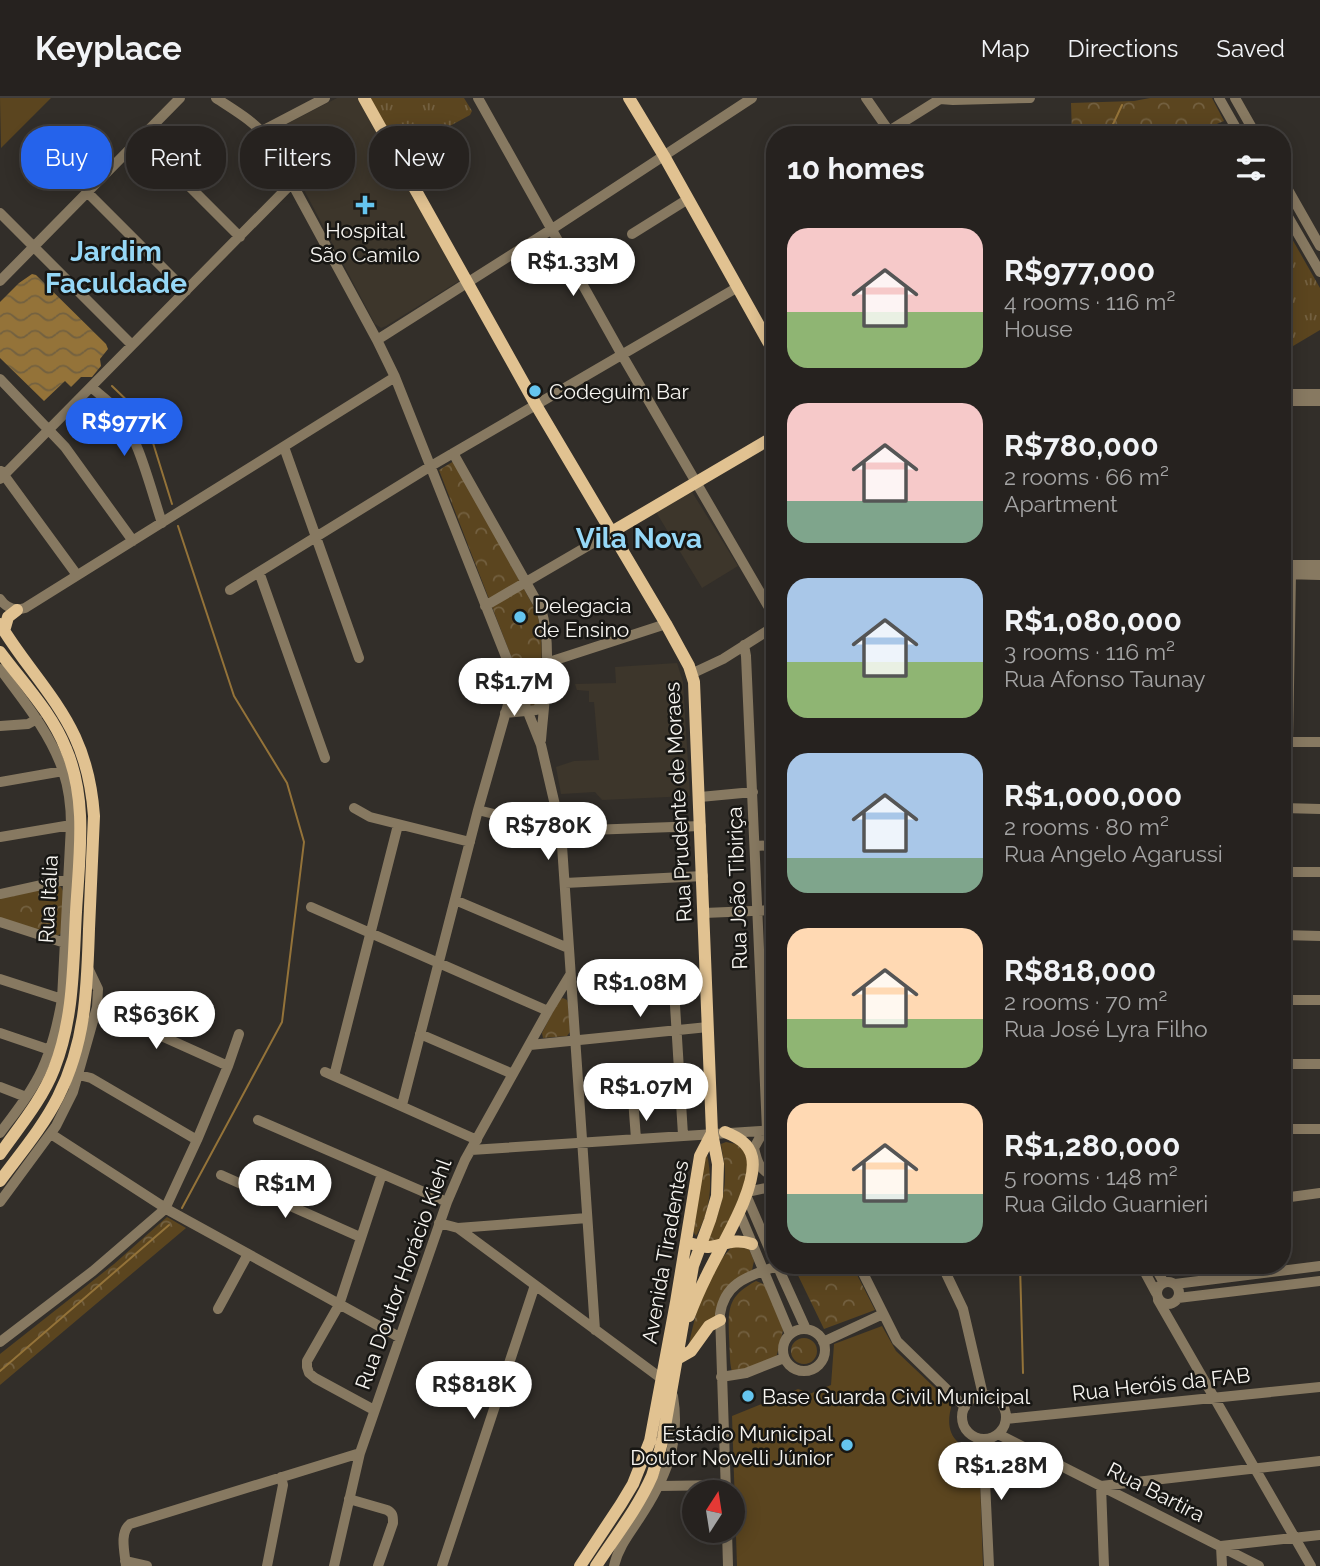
<!DOCTYPE html>
<html lang="en">
<head>
<meta charset="utf-8">
<style>
	:root { --surface:#26221f; --page:#2e2a28; --text:#f1f3f6; --muted:#a4a4a4; --line:#423f3d; --accent:#2563eb }
	body { margin:0; font-family:Raleway,sans-serif; background:var(--page); color:var(--text); height:100vh; display:flex; flex-direction:column; font-size:26px; white-space:nowrap }
	* { box-sizing:border-box; margin:0 }
	p { font-size:23px; color:var(--muted) }
	.icon { flex:none; width:38px; height:38px; fill:none; stroke:currentColor; stroke-width:2; stroke-linecap:round; stroke-linejoin:round }
	.map { position:relative; flex:1; overflow:hidden }
	.drawer { position:absolute; left:766px; top:28px; width:525px; height:1148px; display:flex; flex-direction:column; background:var(--surface); border-radius:28px; box-shadow:0 4px 18px #0003,0 0 0 2px var(--line) }
	.drawer>* { flex:none }
	.top-card { position:absolute; left:21px; top:28px; width:640px; height:63px; display:flex; gap:14px }
	.needle { width:46px; rotate:12deg }
	.controls { position:absolute; left:682px; top:1382px; display:grid; gap:14px }
	.controls a { display:grid; place-items:center; width:63px; height:63px; border-radius:50%; background:var(--surface); box-shadow:0 4px 18px #0003,0 0 0 2px var(--line); font-size:35px }
	.price { position:absolute; translate:-50% -60px; padding:0 16px; border-radius:24px; background:#fff; color:#222; font-size:23px; line-height:46px; filter:drop-shadow(0 2px 4px #0008) }
	.price::after { content:''; position:absolute; left:50%; top:42px; width:21px; height:16px; margin-left:-10px; background:inherit; clip-path:polygon(0 0,100% 0,50% 100%) }
	.price.active { background:var(--accent); color:#fff }
	ul { padding:0; list-style:none }
	li { display:flex; align-items:center; gap:21px; height:175px; padding:0 21px }
	li span { display:grid; place-items:center; flex:none; width:196px; height:140px; border-radius:21px; color:#555 }
	li>.icon { margin-inline-start:auto }
	span .icon { width:84px; height:84px; fill:#fffc; stroke-width:1 }
	li b { font-size:30px }
	h2 { display:flex; justify-content:space-between; align-items:center; height:84px; padding:0 21px; font-size:30px }
	.pill { padding:0 24px; border-radius:28px; background:var(--surface); box-shadow:0 4px 18px #0003,0 0 0 2px var(--line); font-size:24px; line-height:63px }
	.pill.active { background:var(--accent); color:#fff }
	header { display:flex; align-items:center; gap:42px; box-sizing:border-box; height:98px; padding:0 35px; background:var(--surface); border-bottom:2px solid var(--line) }
	header strong { font-size:33px }
	nav { display:flex; gap:38px; margin-inline-start:auto; font-size:24px }
	.map>svg:first-child { display:block }
	.built { fill:#3d362b }
	.grass { fill:url(#grass-tufts) }
	.forest { fill:url(#forest-crowns) }
	.garden { fill:#5b451f }
	.water { fill:url(#water-waves) }
	.lines { fill:none; stroke-linecap:round; stroke-linejoin:round }
	.stream { stroke:#947339; stroke-width:2 }
	.minor { stroke:#877961; stroke-width:10 }
	.major { stroke:#e1c291; stroke-width:12 }
	.poi-dot { fill:#65c5ef; stroke:#181714; stroke-width:2.5 }
	.labels { text-anchor:middle; dominant-baseline:central; stroke-width:5; stroke-linejoin:round; paint-order:stroke }
	.poi-label { font-size:21px; fill:#f7f5f1; stroke:#181714; text-anchor:start }
	.street-label { font-size:21px; fill:#f7f5f1; stroke:#181714 }
	.district-label { font-size:28px; font-weight:bold; fill:#95d7f6; stroke:#181714 }
</style>
</head>
<body>
<header>
<strong>Keyplace</strong>
<nav><a>Map</a><a>Directions</a><a>Saved</a></nav>
</header>
<div class="map">
<svg width="1320" height="1468" viewBox="0 0 1320 1468">
	<defs>
		<pattern id="grass-tufts" width="24" height="20" patternUnits="userSpaceOnUse" patternTransform="scale(1.75)"><rect width="24" height="20" fill="#5b451f"/><path d="M3 7l-1-3M5 7V3M7 7l1-3M15 17l-1-3M17 17v-4M19 17l1-3" fill="none" stroke="#736040"/></pattern>
		<pattern id="forest-crowns" width="20" height="18" patternUnits="userSpaceOnUse" patternTransform="scale(1.75)"><rect width="20" height="18" fill="#5b451f"/><path d="M2 6a3 3 0 1 1 6 0M12 15a3 3 0 1 1 6 0" fill="none" stroke="#736040"/></pattern>
		<pattern id="water-waves" width="16" height="10" patternUnits="userSpaceOnUse" patternTransform="scale(1.75)"><rect width="16" height="10" fill="#947339"/><path d="M0 5q4-4 8 0t8 0" fill="none" stroke="#736140"/></pattern>
	</defs>
	<rect width="100%" height="100%" fill="#322e29"/>
	<!-- built -->
	<path class="built" d="M337,0H359L459,181V183L386,228L381,230L375,226L276,39L278,33L281,29Z
		M692,394L738,468L702,490L656,414Z
		M677,565L683,584L690,698L602,702L595,694L561,696L556,669L574,663L599,662L594,604H589V593L577,592L575,586L616,585L615,569Z"/>
	<!-- grass -->
	<path class="grass" d="M368,0H464L472,13L470,17L402,54L398,53Z
		M1283,125L1320,190V232L1283,254Z"/>
	<!-- forest -->
	<path class="forest" d="M1150,0H1212L1224,23L1190,37H1072L1071,5L1134,3Z
		M454,363L536,513C545,540 541,570 539,598L536,607L533,608L530,607L439,372Z
		M57,787L61,789L63,793L62,834L59,837L54,838L0,822V799Z
		M563,900L567,902L568,905L570,934L567,938L543,940L542,935L559,902Z
		M726,1044L736,1046L746,1054L749,1073L741,1095L722,1139L710,1147L707,1145C716,1122 726,1099 725,1074C725,1065 722,1055 721,1046Z
		M707,1056C713,1085 711,1112 696,1138L693,1133L704,1060Z
		M167,1119L186,1130L0,1287V1256L114,1166Z
		M733,1148L749,1151L754,1163L752,1172L743,1178L717,1220L689,1246C696,1212 707,1173 733,1148Z
		M793,1167H852L875,1212L824,1231Z
		M756,1183L766,1187C770,1197 782,1223 783,1232C783,1234 777,1257 776,1260L745,1272L732,1274C729,1262 730,1251 729,1239C728,1210 728,1198 756,1183Z
		M791 1253a13 13 0 1 1 26 0a13 13 0 1 1-26 0Z"/>
	<!-- garden -->
	<path class="garden" d="M0,0H51L1,50Z
		M882,1228L896,1253L952,1306C944,1333 953,1347 979,1355L983,1468H737L732,1318L798,1291L804,1293L807,1297L831,1287L834,1246Z"/>
	<!-- water -->
	<path class="water" d="M32,176L36,177L106,246L108,251L100,261L101,268L92,279H81L71,289L65,283L44,303L0,260V204L19,185Z"/>
	<g class="lines">
		<!-- stream -->
		<path class="stream" d="M1108,37L1122,7
			M112,288L138,313L149,332L172,406
			M178,428L234,598L287,685L304,744L282,924L182,1110
			M1020,1167L1023,1275
			M0,1273L169,1127"/>
		<!-- minor -->
		<path class="minor" d="M216,0C234,12 254,23 268,41L377,242L395,279L541,647L561,733L595,1232
			M478,0L622,257L775,520
			M866,0L889,33L940,1L953,2L1030,0
			M1219,0L1240,37
			M1235,0L1256,37
			M262,33L325,0
			M141,40L240,139
			M1283,83L1320,148
			M87,94L186,193
			M1283,110L1320,174
			M0,115L132,247
			M632,136L688,101
			M0,183L180,0
			M377,242L552,131L752,0
			M0,281L65,349L133,443
			M91,289C99,296 109,303 116,311C138,337 151,392 162,425
			M1283,296H1320
			M1283,303H1320
			M284,349L359,560
			M453,355L541,511C553,548 544,603 541,642
			M1,373L77,477
			M0,381L292,85
			M1283,467H1320
			M259,474L325,660
			M1283,476L1320,477
			M230,492L431,368L738,189
			M0,501C6,510 15,513 25,510L395,279
			M485,508L610,435
			M744,547L746,558L767,1032
			M0,571C23,602 51,636 63,673C69,691 71,709 71,727L62,901C57,930 50,960 35,985C25,1003 12,1019 0,1035
			M691,576L723,561L775,528
			M515,582L539,572L546,565L666,526
			M505,615L536,612L544,604
			M0,628L28,626L37,621
			M1283,644H1320
			M1288,644L1291,476
			M0,684L63,673
			M700,699L753,694
			M354,710L370,719L470,744
			M1283,710L1320,711
			M478,712L561,733L701,728
			M0,739L71,727
			M755,748L775,747
			M1283,774H1320
			M565,785L703,778
			M0,796L69,781
			M455,802L568,850
			M311,809L548,913
			M704,815L775,812
			M0,824L65,845
			M1283,837L1320,838
			M673,875L683,1037
			M0,881L62,901
			M1283,902H1320
			M97,909L228,968
			M0,935L50,952
			M420,936L513,976
			M530,947L708,929
			M1283,966H1320
			M325,974L477,1042
			M79,977L91,980L197,1042
			M334,978L398,727
			M632,987L636,1041
			M0,989L26,999
			M402,1007L478,712L515,582
			M258,1022L447,1104
			M1283,1031H1320
			M764,1032L754,1050C758,1068 760,1070 775,1081
			M51,1036L170,1113L399,1239
			M471,1052L775,1032
			M221,1077L360,1139
			M747,1094L775,1088
			M746,1097L775,1164
			M1283,1100L1320,1095
			M0,1104L56,1028L73,994L97,909L98,891L88,870
			M739,1114L790,1236
			M439,1125L458,1130L662,1281
			M458,1130L587,1120
			M777,1167L806,1231
			M859,1167L897,1243L965,1309
			M942,1167L963,1211L983,1297
			M1141,1167L1156,1195
			M1154,1167L1164,1185
			M1157 1195a11 11 0 1 1 22 0a11 11 0 1 1-22 0Z
			M1175,1186L1320,1168
			M1178,1200L1320,1183
			M1158,1202L1311,1468
			M218,1211L248,1156
			M783 1252a21 21 0 1 1 42 0a21 21 0 1 1-42 0Z
			M0,1244L93,1173L165,1111L197,1042L228,968L239,936
			M823,1244L883,1216
			M721,1279L746,1275L784,1260
			M962 1319a22 22 0 1 1 44 0a22 22 0 1 1-44 0Z
			M374,1312L315,1280L309,1275L307,1269V1263L339,1207L382,1076
			M1006,1321L1320,1289
			M998,1336L1259,1468
			M983,1341L989,1468
			M660,1388L726,1387
			M726,1395L720,1216C725,1183 750,1178 777,1168
			M349,1401L387,1412C393,1415 393,1418 393,1425L378,1468
			M727,1433L728,1468
			M125,1463L147,1468
			M126,1468C125,1455 119,1435 130,1426L360,1355
			M267,1468L283,1387L281,1379
			M334,1468L360,1355L447,1104L465,1062L548,913L570,877
			M442,1468L535,1187
			M614,1468C618,1450 629,1436 639,1421C665,1382 681,1346 673,1298
			M1104,1468L1101,1388L1320,1363
			M1222,1468L1221,1448L1320,1437"/>
		<!-- major -->
		<path class="major" d="M364,0L536,307L666,526L689,568L694,584L712,1035L718,1066L717,1098L710,1122L693,1168L663,1340C660,1353 656,1366 652,1378C638,1410 615,1439 596,1468
			M629,0L664,58L775,256
			M610,435L775,338
			M0,526C23,565 56,598 75,639C87,665 92,690 94,718C92,756 91,793 89,831C87,891 86,944 58,999C43,1029 20,1056 0,1083
			M4,533L8,519L17,512
			M0,554C23,585 52,615 66,651C88,702 79,759 76,814C73,867 74,920 54,971C42,1002 19,1029 0,1056
			M693,1146C716,1156 727,1137 752,1146
			M689,1218C694,1205 700,1191 706,1179C719,1151 759,1089 752,1059C749,1045 737,1039 725,1034
			M677,1261L691,1253L709,1228L720,1222
			M580,1468L621,1406L633,1386L650,1343L676,1204L700,1058L712,1035"/>
	</g>
	<!-- markers -->
	<g class="poi-dot">
		<path d="M361.5 96.5h7v7h7v7h-7v7h-7v-7h-7v-7h7z"/>
		<circle cx="535" cy="293" r="7"/>
		<circle cx="520" cy="519" r="7"/>
		<circle cx="748" cy="1298" r="7"/>
		<circle cx="847" cy="1347" r="7"/>
	</g>
	<g class="labels">
		<!-- poi labels -->
		<g class="poi-label">
			<text x="365" y="132" text-anchor="middle">Hospital<tspan x="365" dy="24">São Camilo</tspan></text>
			<text x="549" y="293">Codeguim Bar</text>
			<text x="534" y="507">Delegacia<tspan x="534" dy="24">de Ensino</tspan></text>
			<text x="762" y="1298">Base Guarda Civil Municipal</text>
			<text x="833" y="1335" text-anchor="end">Estádio Municipal<tspan x="833" dy="24">Doutor Novelli Júnior</tspan></text>
		</g>
		<!-- street labels -->
		<g class="street-label">
			<text transform="translate(678 704) rotate(-93)">Rua Prudente de Moraes</text>
			<text transform="translate(737 790) rotate(-92)">Rua João Tibiriça</text>
			<text transform="translate(48 801) rotate(-87)">Rua Itália</text>
			<text transform="translate(665 1154) rotate(-80)">Avenida Tiradentes</text>
			<text transform="translate(403 1176) rotate(-70)">Rua Doutor Horácio Kiehl</text>
			<text transform="translate(1161 1286) rotate(-6)">Rua Heróis da FAB</text>
			<text transform="translate(1156 1394) rotate(27)">Rua Bartira</text>
		</g>
		<!-- district labels -->
		<g class="district-label">
			<text x="116" y="153">Jardim<tspan x="116" dy="32">Faculdade</tspan></text>
			<text x="639" y="440">Vila Nova</text>
		</g>
	</g>
</svg>
<div class="controls">
<a><svg class="needle" viewBox="-14 -14 28 28"><path d="M0-13l5 13h-10z" fill="#e53935"/><path d="M0 13l5-13h-10z" fill="#a4a4a4"/></svg></a>
</div>
<b class="price" style="left:573px;top:200px">R$1.33M</b>
<b class="price active" style="left:124px;top:360px">R$977K</b>
<b class="price" style="left:514px;top:620px">R$1.7M</b>
<b class="price" style="left:548px;top:764px">R$780K</b>
<b class="price" style="left:640px;top:921px">R$1.08M</b>
<b class="price" style="left:156px;top:953px">R$636K</b>
<b class="price" style="left:646px;top:1025px">R$1.07M</b>
<b class="price" style="left:285px;top:1122px">R$1M</b>
<b class="price" style="left:474px;top:1323px">R$818K</b>
<b class="price" style="left:1001px;top:1404px">R$1.28M</b>
<div class="top-card">
<a class="pill active">Buy</a>
<a class="pill">Rent</a>
<a class="pill">Filters</a>
<a class="pill">New</a>
</div>
<section class="drawer">
<h2>10 homes<svg class="icon" aria-label="filters" viewBox="0 0 24 24"><path d="M4 7h16M4 17h16"/><circle cx="9" cy="7" r="2"/><circle cx="15" cy="17" r="2"/></svg></h2>
<ul>
<li><span style="background:linear-gradient(#f6c9c9 60%,#8fb573 0)"><svg class="icon" aria-label="home" viewBox="0 0 24 24"><path d="M3 11l9-7 9 7M6 9v11h12V9"/></svg></span><div><b>R$977,000</b><p>4 rooms · 116 m²</p><p>House</p></div></li>
<li><span style="background:linear-gradient(#f6c9c9 70%,#7fa58c 0)"><svg class="icon" aria-label="home" viewBox="0 0 24 24"><path d="M3 11l9-7 9 7M6 9v11h12V9"/></svg></span><div><b>R$780,000</b><p>2 rooms · 66 m²</p><p>Apartment</p></div></li>
<li><span style="background:linear-gradient(#a9c7e8 60%,#8fb573 0)"><svg class="icon" aria-label="home" viewBox="0 0 24 24"><path d="M3 11l9-7 9 7M6 9v11h12V9"/></svg></span><div><b>R$1,080,000</b><p>3 rooms · 116 m²</p><p>Rua Afonso Taunay</p></div></li>
<li><span style="background:linear-gradient(#a9c7e8 75%,#7fa58c 0)"><svg class="icon" aria-label="home" viewBox="0 0 24 24"><path d="M3 11l9-7 9 7M6 9v11h12V9"/></svg></span><div><b>R$1,000,000</b><p>2 rooms · 80 m²</p><p>Rua Angelo Agarussi</p></div></li>
<li><span style="background:linear-gradient(#ffd9b3 65%,#8fb573 0)"><svg class="icon" aria-label="home" viewBox="0 0 24 24"><path d="M3 11l9-7 9 7M6 9v11h12V9"/></svg></span><div><b>R$818,000</b><p>2 rooms · 70 m²</p><p>Rua José Lyra Filho</p></div></li>
<li><span style="background:linear-gradient(#ffd9b3 65%,#7fa58c 0)"><svg class="icon" aria-label="home" viewBox="0 0 24 24"><path d="M3 11l9-7 9 7M6 9v11h12V9"/></svg></span><div><b>R$1,280,000</b><p>5 rooms · 148 m²</p><p>Rua Gildo Guarnieri</p></div></li>
</ul>
</section>
</div>
</body>
</html>
